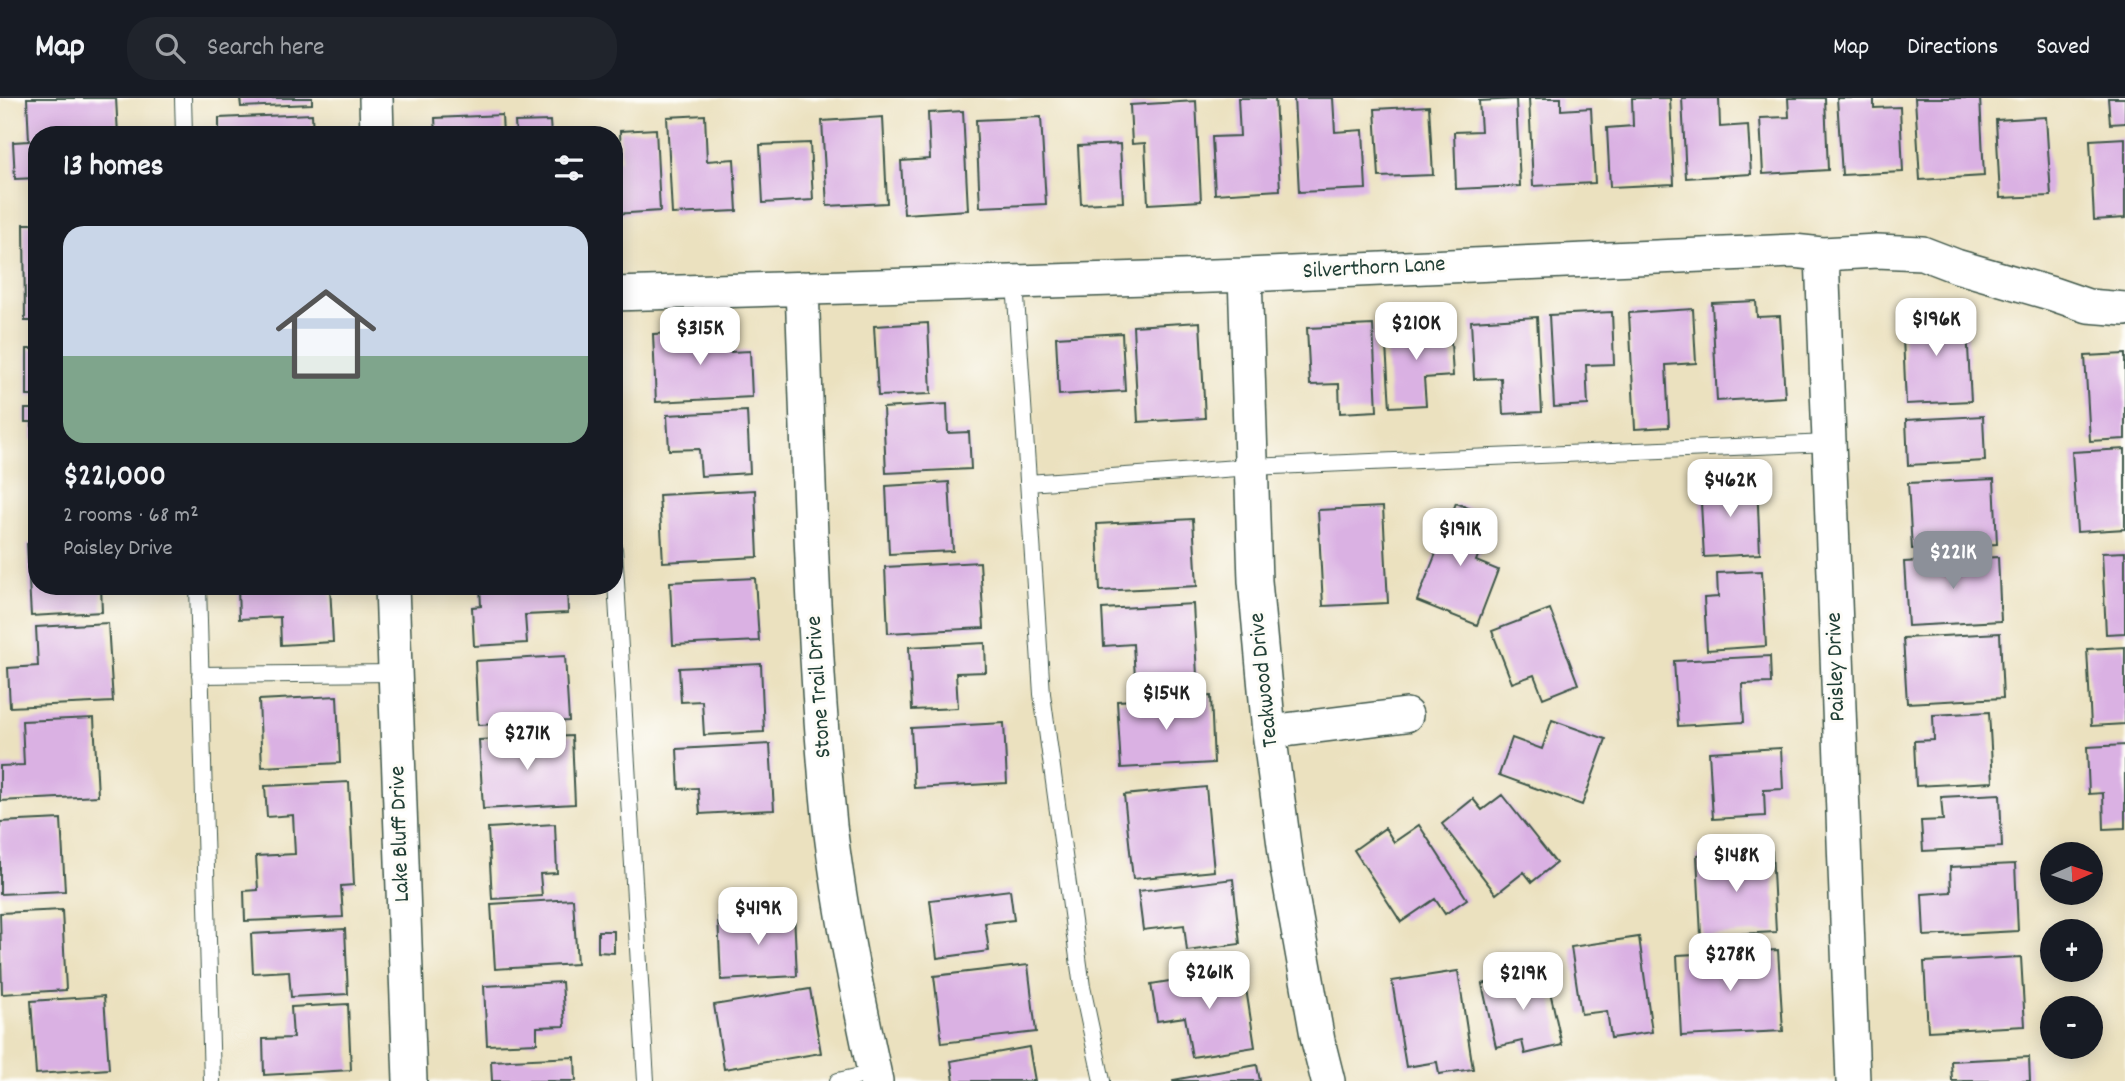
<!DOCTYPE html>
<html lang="en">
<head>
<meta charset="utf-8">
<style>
	:root { --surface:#171b24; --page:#20242c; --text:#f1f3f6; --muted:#9ea1a6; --line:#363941; --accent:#8c9099 }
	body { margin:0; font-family:Dekko,sans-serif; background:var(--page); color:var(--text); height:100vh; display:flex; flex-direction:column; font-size:26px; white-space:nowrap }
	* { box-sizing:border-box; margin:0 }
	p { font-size:23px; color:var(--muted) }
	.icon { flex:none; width:38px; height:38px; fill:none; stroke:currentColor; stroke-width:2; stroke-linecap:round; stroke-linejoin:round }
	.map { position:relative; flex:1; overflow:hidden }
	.drawer { position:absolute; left:28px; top:28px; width:595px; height:469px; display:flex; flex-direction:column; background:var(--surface); border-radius:28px; box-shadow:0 4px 18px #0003 }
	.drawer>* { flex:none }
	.needle { width:46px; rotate:87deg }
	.controls { position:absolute; left:2040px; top:744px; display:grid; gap:14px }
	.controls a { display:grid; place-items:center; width:63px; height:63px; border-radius:50%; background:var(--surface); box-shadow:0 4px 18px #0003; font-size:35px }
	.price { position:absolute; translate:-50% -60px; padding:0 16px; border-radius:14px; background:#fff; color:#222; font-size:23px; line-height:46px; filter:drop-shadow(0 2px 4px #0008) }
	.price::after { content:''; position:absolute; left:50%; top:42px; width:21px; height:16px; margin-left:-10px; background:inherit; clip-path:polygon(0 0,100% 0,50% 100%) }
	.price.active { background:var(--accent); color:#fff }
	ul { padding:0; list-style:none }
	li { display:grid; align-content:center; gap:14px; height:371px; padding:0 35px }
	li+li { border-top:2px solid var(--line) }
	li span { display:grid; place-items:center; height:217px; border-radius:21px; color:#555 }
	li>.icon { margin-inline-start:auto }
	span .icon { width:126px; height:126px; fill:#fffc; stroke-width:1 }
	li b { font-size:30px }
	h2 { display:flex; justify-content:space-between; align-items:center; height:84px; padding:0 35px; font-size:30px }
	header { display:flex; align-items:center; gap:42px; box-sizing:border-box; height:98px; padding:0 35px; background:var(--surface); border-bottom:2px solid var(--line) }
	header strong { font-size:33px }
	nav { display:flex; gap:38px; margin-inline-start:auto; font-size:24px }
	.search { width:490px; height:63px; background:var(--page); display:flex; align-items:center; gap:18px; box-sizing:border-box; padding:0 24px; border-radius:28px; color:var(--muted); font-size:26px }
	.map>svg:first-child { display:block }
	.building { fill:#dab1e3 }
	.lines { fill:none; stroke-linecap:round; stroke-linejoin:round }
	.service-casing { stroke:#3e5649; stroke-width:18 }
	.minor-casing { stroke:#3e5649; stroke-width:36 }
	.service { stroke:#fff; stroke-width:16 }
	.minor { stroke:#fff; stroke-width:33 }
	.labels { text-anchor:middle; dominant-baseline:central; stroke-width:6; stroke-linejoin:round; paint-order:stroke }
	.street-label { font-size:23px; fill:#1f3d34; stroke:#fdfcf7 }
</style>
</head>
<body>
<header>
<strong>Map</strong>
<div class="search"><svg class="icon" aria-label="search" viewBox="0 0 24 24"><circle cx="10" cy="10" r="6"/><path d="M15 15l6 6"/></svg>Search here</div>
<nav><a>Map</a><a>Directions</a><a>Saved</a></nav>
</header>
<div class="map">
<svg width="2125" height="983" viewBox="0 0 2125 983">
	<rect width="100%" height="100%" fill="#fdfcf7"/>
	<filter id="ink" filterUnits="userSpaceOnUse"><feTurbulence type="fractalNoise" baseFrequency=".0143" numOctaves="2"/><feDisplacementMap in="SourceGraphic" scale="14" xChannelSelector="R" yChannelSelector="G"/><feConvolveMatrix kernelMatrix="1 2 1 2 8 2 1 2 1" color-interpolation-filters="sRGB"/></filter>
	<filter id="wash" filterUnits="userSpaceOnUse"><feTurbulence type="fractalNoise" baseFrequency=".00686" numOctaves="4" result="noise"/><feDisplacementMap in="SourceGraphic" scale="28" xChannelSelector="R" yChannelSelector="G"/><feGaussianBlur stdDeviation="1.57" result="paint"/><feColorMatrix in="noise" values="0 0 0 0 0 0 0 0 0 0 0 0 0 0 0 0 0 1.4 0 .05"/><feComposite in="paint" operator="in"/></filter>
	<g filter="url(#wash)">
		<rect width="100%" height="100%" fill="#ebe1bf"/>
		<g id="blocks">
			<!-- building -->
			<path class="building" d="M27,0H116L118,37H37V80L15,81L13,44L29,43Z
				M240,0H312V6L241,9Z
				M1238,0H1275L1280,92L1215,96L1212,39L1240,38Z
				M1294,0H1333L1335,34L1363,32L1366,91L1299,94Z
				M1529,0H1561V12L1591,10L1595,85L1533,88Z
				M1632,0H1670L1674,86L1610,89L1607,30L1633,28Z
				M1682,0H1719L1720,29L1748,27L1751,76L1686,80Z
				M1788,0H1825L1828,72L1763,76L1760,20L1789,19Z
				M1837,0H1874V10L1900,9L1903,74L1842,77Z
				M1915,0H1980L1984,78L1920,82Z
				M2108,0H2125V25L2110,26Z
				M1516,1L1520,88L1456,91L1454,34L1481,33L1479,3Z
				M1196,3L1201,103L1148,106L1145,45L1132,46L1130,7Z
				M1429,8L1433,77L1379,79L1375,11Z
				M963,13L968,112L904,116L901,63L930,61L928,15Z
				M312,16L313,37H219V20Z
				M502,17L503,37H436L435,20Z
				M705,17L707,63L734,61L737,113L672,116L667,19Z
				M883,19L887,105L827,108L822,23Z
				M1041,19L1046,106L980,109L976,22Z
				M2046,19L2051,98L2000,100L1996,22Z
				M550,23L551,37H516L515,24Z
				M656,31L660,113L614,116V63L621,62L620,33Z
				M2125,40V120L2094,122L2090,42Z
				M810,45L813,102L763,105L760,47Z
				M1120,46L1123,104L1081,106L1078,48Z
				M24,126H37V223H25Z
				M1756,203L1757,219L1780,218L1785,299L1717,303L1712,205Z
				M1693,211L1696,265L1666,267L1669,329L1635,331L1629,215Z
				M1612,214L1614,266L1586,267L1588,307L1554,309L1549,217Z
				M1966,214L1971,303L1906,306L1902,217Z
				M1537,219L1542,314L1503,316L1501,280L1474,281L1471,223Z
				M1200,224L1205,320L1138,324L1133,228Z
				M928,225L931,296L878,298L874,228Z
				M1373,227L1377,313L1340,315L1339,286L1310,287L1307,230Z
				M1450,228L1453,278L1424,280L1426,307L1390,309L1385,233Z
				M730,232L731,254L750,253L752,299L656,304L653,236Z
				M1122,235L1125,293L1059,297L1056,239Z
				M27,251H37V298H27Z
				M2125,256V341L2090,343L2085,258Z
				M947,306L948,335L969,334L971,371L886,375L883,310Z
				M25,311H37V342H32V324H25Z
				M747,313L750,375L701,378L699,351L669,352L667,317Z
				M1983,318L1985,363L1908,367L1906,322Z
				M2125,351V431L2077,434L2072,354Z
				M1994,381L1997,446L1912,451L1908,385Z
				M949,384L953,453L889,456L886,388Z
				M1757,384L1760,456L1704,459L1700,387Z
				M755,392L758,459L663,464L659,397Z
				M1456,405L1493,420L1476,463L1498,472L1477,527L1417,503Z
				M1383,409L1388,505L1323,508L1318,412Z
				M1193,421L1197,488L1100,493L1097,426Z
				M37,445V488H101L102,514L31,518L27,446Z
				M2125,454V535L2106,536L2102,455Z
				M1998,459L2001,523L1908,528L1904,464Z
				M980,464L984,530L888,535L885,469Z
				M1762,473L1766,548L1707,552L1704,500L1718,499L1717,475Z
				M755,480L759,543L673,547L670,484Z
				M238,488H330L333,544L281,547L280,519L239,521Z
				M480,488H567L568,515L525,517L527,545L474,548L472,509L481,508Z
				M1193,506L1197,577L1135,580L1133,546L1104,548L1102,511Z
				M1550,511L1578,586L1543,600L1534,577L1512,585L1492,533Z
				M108,525L113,604L10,609L8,570L38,568L36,529Z
				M2000,535L2003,600L1907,605L1903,540Z
				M985,545L986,574L956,575L958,610L912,612L909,549Z
				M2125,549V626L2091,628L2087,551Z
				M565,558L569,623L478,627L475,563Z
				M1770,558L1771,585L1742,586L1744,624L1678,628L1674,563Z
				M761,566L764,634L704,637L702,603L681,604L679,570Z
				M337,598L340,665L262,669L259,602Z
				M1211,598L1214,665L1121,670L1117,603Z
				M1989,614L1993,684L1916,688L1914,643L1934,642L1933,617Z
				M94,620L98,698L0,703V668L24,667L22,623Z
				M1552,622L1606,641L1582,707L1499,677L1512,640L1542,651Z
				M1004,625L1007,685L914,690L911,630Z
				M572,638L575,706L483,711L479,642Z
				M770,646L774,712L700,716L698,690L679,691L677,651Z
				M2125,647V730L2104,731L2103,695L2089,696L2087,649Z
				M1781,650L1783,691L1764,692L1765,718L1713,721L1709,654Z
				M349,684L354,787L341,788L343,819L245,823L244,793L258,792L256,758L295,756L293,717L267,719L265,688Z
				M1206,689L1214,773L1133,781L1124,697Z
				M2000,696L2002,749L1923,753L1921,723L1943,722L1941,699Z
				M1502,697L1556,765L1532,784L1524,774L1496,796L1442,726L1473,701L1482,712Z
				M61,721L65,793L0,796V724Z
				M555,726L557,775L540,776L542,798L492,801L488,730Z
				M1419,727L1467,801L1445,816L1435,801L1401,824L1354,752L1385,730L1394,744Z
				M1772,753L1776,834L1701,838L1697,757Z
				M2015,766L2018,833L1924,838L1922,796L1951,794L1950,769Z
				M1233,781L1240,846L1187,853L1184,827L1143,832L1138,793Z
				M1010,792L1014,822L985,825L989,853L937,860L930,802Z
				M573,801L577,866L495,871L491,806Z
				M62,812L66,892L2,896L0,815Z
				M794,815L797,878L721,882L718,819Z
				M345,831L348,896L291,899L289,873L253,875L251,836Z
				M598,833H614V855L598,854Z
				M1639,839L1652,934L1611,940L1607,913L1581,916L1571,849Z
				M1778,852L1783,933L1681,938L1677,857Z
				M2021,859L2025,928L1928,933L1924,864Z
				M1028,867L1036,934L942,945L934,878Z
				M1243,871L1255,949L1192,959L1185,919L1157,923L1151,886Z
				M1545,871L1562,947L1525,956L1522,943L1496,949L1482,886Z
				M1458,873L1473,971L1439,976L1437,964L1406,969L1392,883Z
				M562,884L565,928L537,929V945L487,947L484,888Z
				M810,891L821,955L724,971L714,907Z
				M104,898L109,971L36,976L31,903Z
				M348,906L351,972L264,977L263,941L293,940L291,909Z
				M1029,949L1035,983H954L951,963Z
				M575,959L576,983H492L491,963Z
				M2029,959L2030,983H1952L1951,963Z
				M1257,967L1260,983H1173V982Z"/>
		</g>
	</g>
	<g filter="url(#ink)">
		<use href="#blocks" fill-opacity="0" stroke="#3e5649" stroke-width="2"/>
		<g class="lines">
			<defs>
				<path id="service" d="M183,0L184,37
					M1015,184L1042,596L1082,889L1102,983
					M1028,385L1251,369L1829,345
					M614,451L646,983
					M198,488L212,983
					M200,577L395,575
					M838,983L874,975"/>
				<path id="minor" d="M376,0L377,37
					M1822,156L1853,983
					M1245,177L1255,483L1269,634L1287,770L1318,943L1328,983
					M802,190C809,369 812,549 830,727C840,813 858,898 876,983
					M614,196L1245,177L1793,153L1822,156L1877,153L1922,155L1956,168L2053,196L2088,208L2125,211
					M392,488L410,983
					M1269,634L1406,617"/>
			</defs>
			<!-- service casing -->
			<use href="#service" class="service-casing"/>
			<!-- minor casing -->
			<use href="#minor" class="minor-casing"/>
			<!-- service -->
			<use href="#service" class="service"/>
			<!-- minor -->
			<use href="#minor" class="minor"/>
		</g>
	</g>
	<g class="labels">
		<!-- street labels -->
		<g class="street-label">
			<text transform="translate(1374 171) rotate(-3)">Silverthorn Lane</text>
			<text transform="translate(1837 569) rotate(-92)">Paisley Drive</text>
			<text transform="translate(1265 582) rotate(-96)">Teakwood Drive</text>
			<text transform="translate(820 589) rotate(-94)">Stone Trail Drive</text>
			<text transform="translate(401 736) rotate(-92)">Lake Bluff Drive</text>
		</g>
	</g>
</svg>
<div class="controls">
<a><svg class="needle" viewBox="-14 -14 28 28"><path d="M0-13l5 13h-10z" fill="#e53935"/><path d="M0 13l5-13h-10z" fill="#9ea1a6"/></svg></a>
<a>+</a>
<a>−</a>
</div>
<b class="price" style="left:1936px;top:260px">$196K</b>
<b class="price" style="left:1416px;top:264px">$210K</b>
<b class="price" style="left:700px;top:269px">$315K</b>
<b class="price" style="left:1730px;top:421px">$462K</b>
<b class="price" style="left:1460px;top:470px">$191K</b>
<b class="price active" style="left:1953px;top:493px">$221K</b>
<b class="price" style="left:1166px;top:634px">$154K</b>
<b class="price" style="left:527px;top:674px">$271K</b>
<b class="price" style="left:1736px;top:796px">$148K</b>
<b class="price" style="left:758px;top:849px">$419K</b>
<b class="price" style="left:1730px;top:895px">$278K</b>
<b class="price" style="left:1209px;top:913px">$261K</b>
<b class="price" style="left:1523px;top:914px">$219K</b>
<section class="drawer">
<h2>13 homes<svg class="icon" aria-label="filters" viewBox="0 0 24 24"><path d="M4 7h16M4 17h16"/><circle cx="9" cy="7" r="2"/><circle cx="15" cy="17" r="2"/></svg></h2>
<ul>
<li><span style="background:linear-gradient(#c9d6e8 60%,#7fa58c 0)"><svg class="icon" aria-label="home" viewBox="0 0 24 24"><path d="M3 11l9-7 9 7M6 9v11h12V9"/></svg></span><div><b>$221,000</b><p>2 rooms · 68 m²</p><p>Paisley Drive</p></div></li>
</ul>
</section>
</div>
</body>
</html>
